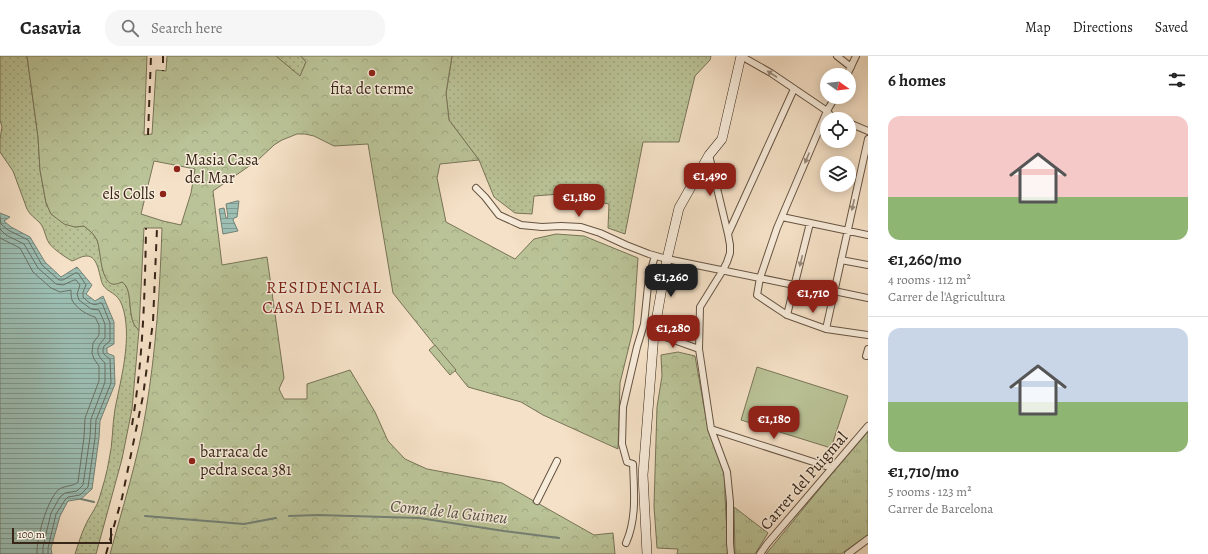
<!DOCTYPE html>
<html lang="en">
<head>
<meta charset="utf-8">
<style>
	:root { --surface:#fff; --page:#f6f6f6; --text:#222; --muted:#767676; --line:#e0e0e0; --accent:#8f2418 }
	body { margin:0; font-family:Alegreya,serif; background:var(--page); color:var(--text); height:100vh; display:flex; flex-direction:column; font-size:15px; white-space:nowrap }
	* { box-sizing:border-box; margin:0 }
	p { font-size:13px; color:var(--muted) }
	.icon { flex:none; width:22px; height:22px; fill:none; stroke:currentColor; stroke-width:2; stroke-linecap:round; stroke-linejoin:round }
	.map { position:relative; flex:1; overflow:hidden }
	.side { display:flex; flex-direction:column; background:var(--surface); width:340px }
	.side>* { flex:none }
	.needle { width:26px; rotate:104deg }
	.controls { position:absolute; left:820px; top:12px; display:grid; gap:8px }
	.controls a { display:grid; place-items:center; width:36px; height:36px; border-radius:50%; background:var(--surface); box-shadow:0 2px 10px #0003; font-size:20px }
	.scale { position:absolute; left:12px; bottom:10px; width:100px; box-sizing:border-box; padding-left:4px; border:2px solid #372517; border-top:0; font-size:11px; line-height:14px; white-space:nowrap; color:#372517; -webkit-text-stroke:3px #f8ecdb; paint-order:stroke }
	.price { position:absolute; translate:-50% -34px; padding:0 9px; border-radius:8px; background:var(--accent); color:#fff; font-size:13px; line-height:26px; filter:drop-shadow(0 1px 2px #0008) }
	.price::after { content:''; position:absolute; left:50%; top:24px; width:12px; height:9px; margin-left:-6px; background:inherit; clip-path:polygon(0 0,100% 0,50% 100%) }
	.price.on { background:#222; color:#fff }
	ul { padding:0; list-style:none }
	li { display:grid; align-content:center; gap:8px; height:212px; padding:0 20px }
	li+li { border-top:1px solid var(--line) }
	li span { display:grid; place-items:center; height:124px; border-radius:12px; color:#555 }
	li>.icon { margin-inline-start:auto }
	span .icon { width:72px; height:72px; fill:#fffc; stroke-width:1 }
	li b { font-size:17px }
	h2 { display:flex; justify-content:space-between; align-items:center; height:48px; padding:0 20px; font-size:17px }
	header { display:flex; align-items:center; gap:24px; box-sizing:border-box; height:56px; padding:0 20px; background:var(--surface); border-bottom:1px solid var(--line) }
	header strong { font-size:19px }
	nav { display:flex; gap:22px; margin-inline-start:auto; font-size:14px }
	.search { width:280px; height:36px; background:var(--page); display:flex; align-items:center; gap:10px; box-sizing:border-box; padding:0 14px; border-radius:16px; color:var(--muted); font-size:15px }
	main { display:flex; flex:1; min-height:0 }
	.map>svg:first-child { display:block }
	.grass { fill:url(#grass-dots); stroke:#787457 }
	.forest { fill:url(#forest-crowns); stroke:#787457; fill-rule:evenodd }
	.park { fill:url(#park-tufts); stroke:#787457 }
	.pitch { fill:#bac397; stroke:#787457 }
	.water { fill:url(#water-rules); stroke:#748175 }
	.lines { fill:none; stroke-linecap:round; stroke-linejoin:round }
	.shore { stroke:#6a7265; stroke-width:1 }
	.stream { stroke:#748175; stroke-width:2 }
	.street-casing { stroke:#665443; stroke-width:8 }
	.secondary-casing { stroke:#372517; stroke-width:10 }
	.street { stroke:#f8ecdb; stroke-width:6 }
	.secondary { stroke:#f8ecdb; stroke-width:9 }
	.rail { stroke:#372517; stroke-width:2; stroke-dasharray:7 7; stroke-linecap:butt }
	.oneway { fill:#988879 }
	.poi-dot { fill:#8f2418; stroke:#f8ecdb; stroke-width:1.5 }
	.labels { text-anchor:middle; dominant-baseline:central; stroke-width:3; stroke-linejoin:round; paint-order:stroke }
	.poi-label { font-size:16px; fill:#372517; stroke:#f8ecdb; text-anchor:start }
	.street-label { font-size:16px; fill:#372517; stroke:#f8ecdb }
	.neighbourhood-label { font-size:17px; letter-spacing:1px; fill:#7a1f14; stroke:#f8ecdb }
	.water-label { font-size:17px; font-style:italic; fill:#555346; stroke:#f8ecdb }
</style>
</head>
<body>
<header>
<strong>Casavia</strong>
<div class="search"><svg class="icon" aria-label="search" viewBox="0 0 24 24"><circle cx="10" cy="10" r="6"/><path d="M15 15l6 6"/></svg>Search here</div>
<nav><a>Map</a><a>Directions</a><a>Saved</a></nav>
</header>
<main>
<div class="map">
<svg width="868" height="498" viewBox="0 0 868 498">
	<defs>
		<pattern id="grass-dots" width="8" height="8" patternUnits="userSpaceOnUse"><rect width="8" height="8" fill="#bac397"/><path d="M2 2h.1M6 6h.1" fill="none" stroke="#a0a781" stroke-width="1.8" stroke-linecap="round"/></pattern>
		<pattern id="forest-crowns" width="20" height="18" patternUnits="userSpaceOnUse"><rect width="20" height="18" fill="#bac397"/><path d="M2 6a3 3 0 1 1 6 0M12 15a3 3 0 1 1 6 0" fill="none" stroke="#a0a781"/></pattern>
		<pattern id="park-tufts" width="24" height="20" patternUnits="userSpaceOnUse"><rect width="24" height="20" fill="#bac397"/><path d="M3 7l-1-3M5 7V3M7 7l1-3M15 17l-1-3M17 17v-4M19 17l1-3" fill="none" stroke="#a0a781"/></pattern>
		<pattern id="water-rules" width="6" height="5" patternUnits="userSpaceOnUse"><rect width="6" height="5" fill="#9cbeb3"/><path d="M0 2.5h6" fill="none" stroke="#809a91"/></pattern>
	</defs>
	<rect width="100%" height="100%" fill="#f5e1c7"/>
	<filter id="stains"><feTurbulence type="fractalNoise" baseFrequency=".005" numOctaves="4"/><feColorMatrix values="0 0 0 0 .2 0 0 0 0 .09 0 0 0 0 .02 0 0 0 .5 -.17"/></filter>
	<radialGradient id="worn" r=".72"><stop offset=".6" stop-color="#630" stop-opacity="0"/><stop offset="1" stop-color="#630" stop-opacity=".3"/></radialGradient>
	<!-- grass -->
	<path class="grass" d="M0,0H27L38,81L40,114L46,147L51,158L75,171L84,170C89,174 94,178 97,184C103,198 98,234 122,226C135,234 125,264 139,274L132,353L122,403L96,498H75C79,486 82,475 88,464C92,457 97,450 99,443C103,430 107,417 109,404C113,388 112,370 115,353C121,322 133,280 122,249C117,236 108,237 103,229C99,222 99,199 86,200C81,200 76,204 72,205C65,201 53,193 49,187C45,181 45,173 40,167C35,162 30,159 27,153L13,115L0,96V83L2,71L0,64Z
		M276,0H301L306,6L300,21Z
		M452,0H711L710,4L695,20L679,86H643L625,178L608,172L609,148L560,138L534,140L532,158L515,157L494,141L479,104L449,64L446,38Z"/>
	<!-- forest -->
	<path class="forest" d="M27,0H147L144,79L152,78L156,14L166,15L167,0H276L300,20L306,6L301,0H452L446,37L449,64L479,104L440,108L437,122L446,166L515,203L534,183L556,178L584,180L638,202L633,274L620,327L618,393L543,359L521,346L468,331L393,237L368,88L334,90L314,80L305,78H297L282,84L274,89L258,104L213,135L222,209L267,201L284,322L279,333L284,343H307V328L350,314L375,356L388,385L405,403L427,413L502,427L594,479L613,477L615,498H110C123,450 138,403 146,354C156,294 160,233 162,172H144L139,274C125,264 135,234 122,226C119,227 116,229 112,228C100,224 101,194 97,184C94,178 89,174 84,170L75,171L64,168L51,158L46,147L40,114L38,81ZM154,105L195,113L191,137L181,169L163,165L141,158Z
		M678,296L695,300L708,373L725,418V440L728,498H677L678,493L657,492L654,450L657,351L662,320L661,299Z"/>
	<!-- park -->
	<path class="park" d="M435,289L456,314L450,319L429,294Z
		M868,374V479L841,498H766Z
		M734,451L768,477L755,498H735Z"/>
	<!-- pitch -->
	<path class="pitch" d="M757,311L848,340L831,392L741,364Z"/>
	<!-- water -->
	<path class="water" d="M237,145H239L237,161L234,162L233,164L238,175L223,178L219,153L224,152L226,162L228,161L226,148Z
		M0,157L10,161L4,165L11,171L30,181L45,206L61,221L77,211L92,229L86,238L95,245L103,240L114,266V288L107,292V297L114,300L115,328L100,365L99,382L92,433L81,443L68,445L60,460L51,492L52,498H0Z"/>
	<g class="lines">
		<!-- shore -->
		<path class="shore" d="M0,161L1,168L8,174L28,184L42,209L59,224H63L75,217H78L86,229L83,236V241C88,246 93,251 100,247H102L110,267V285L104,290C101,298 105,299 110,303L111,327L96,364L95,382L88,431L80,439L68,441L65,444L56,458L48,492V498
			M0,173L6,179L24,188L38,212L56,228L63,229L74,224H76L80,229L77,238L79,244L91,253L99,254L105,268V282C96,291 95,298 105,307V326L91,363L90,381L83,429L77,435L65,437L60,441L51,457L43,491V498
			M0,182L20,192L33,216L51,232L60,236L71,234C71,237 71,241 72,244C76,252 87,259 95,261L99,269V279L93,287L92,297L94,303L99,310V325L85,362L84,381L78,426C73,431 64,429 58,434C47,445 36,483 37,498"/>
		<!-- stream -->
		<path class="stream" d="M81,443L94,446
			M145,460L244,468L276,462
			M289,460L318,459L419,462L504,475L559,482"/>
		<defs>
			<path id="street" d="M741,0L771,17L827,55L831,60L840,63
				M837,0L851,11
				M847,19L856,0
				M835,41L827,55L777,172L760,222L757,239L787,259L826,273L868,279
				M849,67L868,75
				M709,99L728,178
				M476,132L485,141L499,159L521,169L542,171L561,170L581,171L600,177L626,189L649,198L667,203L794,229L834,235L868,242
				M782,161L868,179
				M841,204L868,209
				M787,259L810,167
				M826,273L868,83
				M654,277L699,293
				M866,300L868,293
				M711,373L832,412
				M537,445L557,405
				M626,487C637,462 634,435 633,408L627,406L622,388L623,351L637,291L644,268L649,220L655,200
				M731,498L730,487V446L727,416L711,373L699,293L700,251L723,214L727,206L730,197V189L728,178L794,33
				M760,498L767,488L868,370
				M848,498L868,483"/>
			<path id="secondary" d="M647,498L643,419L654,277L667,203L679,152L709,99L722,83L741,0"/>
		</defs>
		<!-- street casing -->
		<use href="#street" class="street-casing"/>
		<!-- secondary casing -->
		<use href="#secondary" class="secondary-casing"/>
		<!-- street -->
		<use href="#street" class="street"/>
		<!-- secondary -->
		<use href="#secondary" class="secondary"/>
		<!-- rail -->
		<path class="rail" d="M163,0V15
			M148,79L151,0
			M132,369C143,303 145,238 146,172
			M106,498L122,442L143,340L153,266L157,172"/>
	</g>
	<!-- one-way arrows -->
	<defs><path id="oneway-solid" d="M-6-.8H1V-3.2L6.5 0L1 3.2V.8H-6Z"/></defs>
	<g class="oneway">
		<use href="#oneway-solid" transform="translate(772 18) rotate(-147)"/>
		<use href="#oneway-solid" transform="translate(807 102) rotate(113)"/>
		<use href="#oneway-solid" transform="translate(853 149) rotate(103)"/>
		<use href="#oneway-solid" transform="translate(801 205) rotate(104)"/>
	</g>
	<!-- markers -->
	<g class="poi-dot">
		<circle cx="372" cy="17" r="4"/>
		<circle cx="177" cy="113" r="4"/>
		<circle cx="163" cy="138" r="4"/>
		<circle cx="192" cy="405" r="4"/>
	</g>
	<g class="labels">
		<!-- poi labels -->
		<g class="poi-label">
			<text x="372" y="33" text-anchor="middle">fita de terme</text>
			<text x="185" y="104">Masia Casa<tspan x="185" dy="18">del Mar</tspan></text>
			<text x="155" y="138" text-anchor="end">els Colls</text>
			<text x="200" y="396">barraca de<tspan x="200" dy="18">pedra seca 381</tspan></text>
		</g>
		<!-- street labels -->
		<g class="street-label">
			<text transform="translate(804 425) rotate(-49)">Carrer del Puigmal</text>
		</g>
		<!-- neighbourhood labels -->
		<g class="neighbourhood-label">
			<text x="324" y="231">RESIDENCIAL<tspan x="324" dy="20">CASA DEL MAR</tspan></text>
		</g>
		<!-- water labels -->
		<g class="water-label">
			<text transform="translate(449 456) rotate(6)">Coma de la Guineu</text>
		</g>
	</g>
	<rect width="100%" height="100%" filter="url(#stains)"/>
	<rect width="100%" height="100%" fill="url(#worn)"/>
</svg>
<div class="controls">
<a><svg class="needle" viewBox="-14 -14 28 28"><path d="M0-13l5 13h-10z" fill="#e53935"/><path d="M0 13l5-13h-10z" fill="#767676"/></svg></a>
<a><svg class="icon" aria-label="locate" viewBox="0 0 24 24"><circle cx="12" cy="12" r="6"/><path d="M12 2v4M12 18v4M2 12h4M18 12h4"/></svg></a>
<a><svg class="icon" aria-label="layers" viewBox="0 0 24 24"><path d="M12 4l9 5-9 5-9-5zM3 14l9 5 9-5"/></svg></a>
</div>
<div class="scale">100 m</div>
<b class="price" style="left:710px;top:141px">€1,490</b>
<b class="price" style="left:579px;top:162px">€1,180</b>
<b class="price on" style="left:671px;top:242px">€1,260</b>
<b class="price" style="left:813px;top:258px">€1,710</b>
<b class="price" style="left:673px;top:293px">€1,280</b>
<b class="price" style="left:774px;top:384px">€1,180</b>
</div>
<section class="side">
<h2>6 homes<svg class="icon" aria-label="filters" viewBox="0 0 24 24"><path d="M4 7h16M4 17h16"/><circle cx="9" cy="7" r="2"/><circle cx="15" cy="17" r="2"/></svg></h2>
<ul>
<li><span style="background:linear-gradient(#f6c9c9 65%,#8fb573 0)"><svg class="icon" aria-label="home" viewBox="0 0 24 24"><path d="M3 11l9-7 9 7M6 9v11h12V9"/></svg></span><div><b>€1,260/mo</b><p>4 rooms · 112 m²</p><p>Carrer de l'Agricultura</p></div></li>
<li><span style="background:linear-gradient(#c9d6e8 60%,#8fb573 0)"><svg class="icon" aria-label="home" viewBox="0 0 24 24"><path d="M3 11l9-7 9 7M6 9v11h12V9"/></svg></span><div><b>€1,710/mo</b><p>5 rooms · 123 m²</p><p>Carrer de Barcelona</p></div></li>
</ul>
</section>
</main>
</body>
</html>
